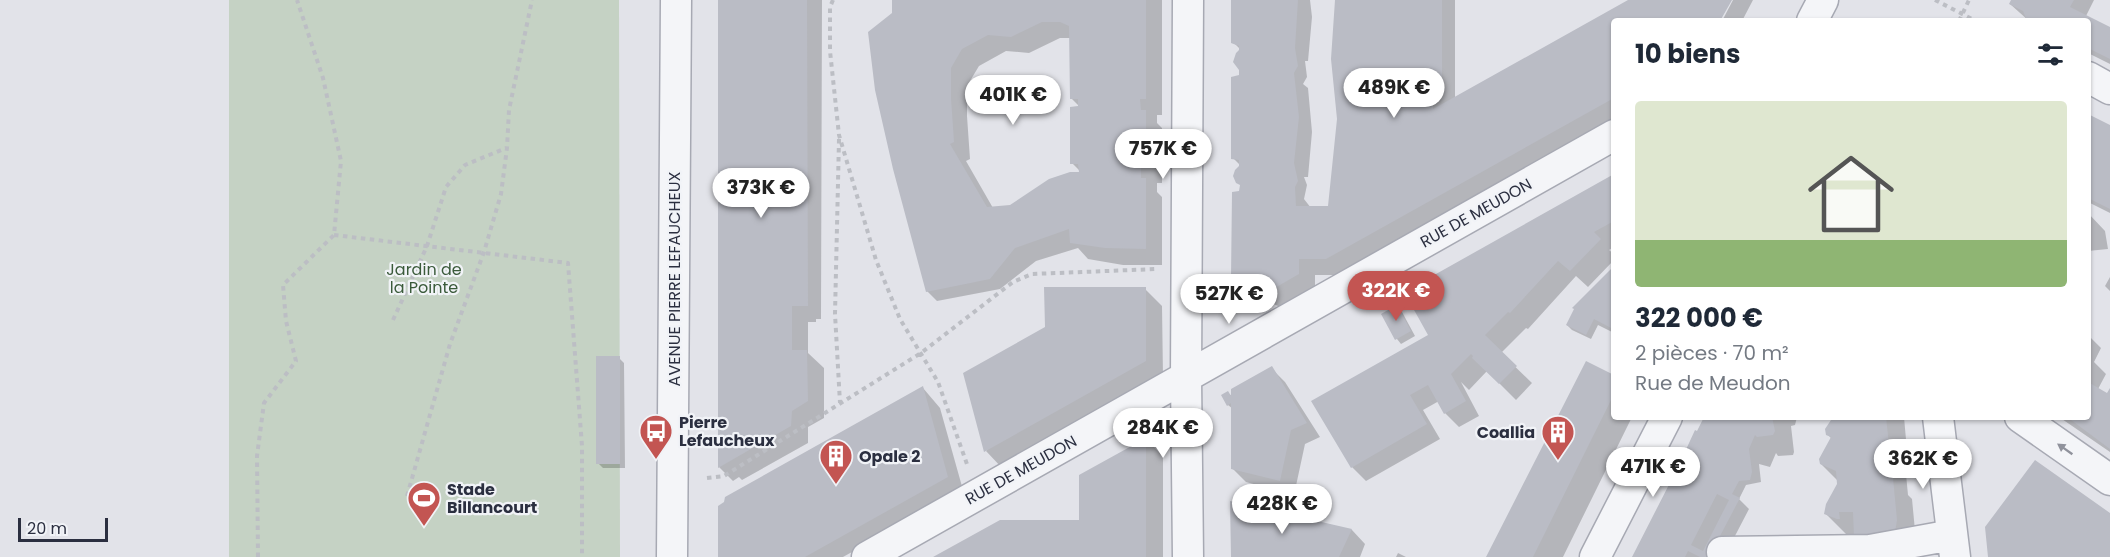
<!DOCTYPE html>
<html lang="fr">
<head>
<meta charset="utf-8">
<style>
	:root { --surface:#fff; --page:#f6f6f7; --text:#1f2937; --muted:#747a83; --accent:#c35552 }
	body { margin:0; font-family:Poppins,sans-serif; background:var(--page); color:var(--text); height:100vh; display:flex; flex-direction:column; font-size:22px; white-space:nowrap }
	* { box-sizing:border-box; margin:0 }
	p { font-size:20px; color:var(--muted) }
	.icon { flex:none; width:33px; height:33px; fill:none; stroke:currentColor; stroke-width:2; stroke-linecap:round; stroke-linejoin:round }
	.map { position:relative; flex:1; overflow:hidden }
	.panel { position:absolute; left:1611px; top:18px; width:480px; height:402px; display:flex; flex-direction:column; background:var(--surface); border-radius:6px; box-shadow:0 2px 4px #0004 }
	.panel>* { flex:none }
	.scale { position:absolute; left:18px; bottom:15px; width:90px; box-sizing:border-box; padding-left:6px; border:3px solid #2b2f40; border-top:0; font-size:16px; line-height:21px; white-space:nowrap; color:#2b2f40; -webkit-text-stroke:4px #f1f3f7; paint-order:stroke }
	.price { position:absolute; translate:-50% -51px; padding:0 14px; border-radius:21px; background:#fff; color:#222; font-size:20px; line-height:39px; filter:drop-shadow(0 2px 3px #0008) }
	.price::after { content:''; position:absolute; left:50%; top:36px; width:18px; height:14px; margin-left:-9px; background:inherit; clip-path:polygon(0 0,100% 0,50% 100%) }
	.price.selected { background:var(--accent); color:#fff }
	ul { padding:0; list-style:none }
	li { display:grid; align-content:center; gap:12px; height:318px; padding:0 24px }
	li span { display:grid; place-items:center; height:186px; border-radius:6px; color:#555 }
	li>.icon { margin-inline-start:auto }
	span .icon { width:108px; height:108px; fill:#fffc; stroke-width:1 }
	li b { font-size:26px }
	h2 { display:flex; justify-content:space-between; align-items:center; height:72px; padding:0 24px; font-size:26px }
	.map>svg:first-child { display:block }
	.green { fill:#c5d2c4 }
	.shadow { fill:#0003; fill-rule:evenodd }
	.building { fill:#babcc5; fill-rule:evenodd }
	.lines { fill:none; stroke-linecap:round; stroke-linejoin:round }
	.minor-casing { stroke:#a7a9b3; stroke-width:33 }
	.path { stroke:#bcbec4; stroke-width:4; stroke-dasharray:4.5 4.5; stroke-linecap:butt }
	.minor { stroke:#f4f5f8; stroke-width:30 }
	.oneway { fill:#90929c }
	.labels { text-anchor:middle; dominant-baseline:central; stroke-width:4.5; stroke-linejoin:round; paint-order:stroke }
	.street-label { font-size:16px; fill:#2b2f40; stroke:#f1f3f7 }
	.park-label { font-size:16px; fill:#3a5a3a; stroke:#f1f3f7 }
	.poi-label { font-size:16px; font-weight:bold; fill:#2b2f40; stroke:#f1f3f7; text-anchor:start }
</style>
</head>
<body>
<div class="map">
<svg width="2110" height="557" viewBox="0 0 2110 557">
	<rect width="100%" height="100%" fill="#e2e3e9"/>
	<!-- green -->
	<path class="green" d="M229,0H619L620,557H229Z"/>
	<!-- shadow -->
	<path class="shadow" d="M719,0H822L821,319H816V322H808V353L824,368V418L808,427V443L742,480L739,477L733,481L719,467Z
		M893,0H1162V115H1157V123L1162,128V183H1157V192L1162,197V265H1123L1088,259L1078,248L1036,261L1000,289L937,301L927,291L893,14ZM1060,38H1071V98L1081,108L1072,163L1082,173L1010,206L993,208L966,161L970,159L967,116V86L979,66L1006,51L1029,53Z
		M1233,0H1310L1312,17L1308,61H1305L1307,77L1303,84L1308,88L1312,132L1308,177H1304L1307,185L1304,199L1311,208H1329L1338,119L1336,0H1455V98L1631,0H1730L1719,21H1614V119L1374,254L1344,275H1315V291L1285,309L1250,294L1233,277L1241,192V166L1233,158L1242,76L1241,50L1233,42Z
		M1733,0H1753L1742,21H1722Z
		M2012,0H2094L2086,16L2110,28V64L2088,53V21H2029L2010,4Z
		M2088,115L2110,127V213L2088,202Z
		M1614,175V247L1609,250L1614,254V260L1588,287L1576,276L1528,329L1526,328L1501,353L1532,383L1516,400L1487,371L1469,390L1461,382L1479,416L1459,427L1445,413L1439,401L1423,410L1440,439L1366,481L1352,467L1428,336Z
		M2088,213L2105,231L2108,249L2088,251Z
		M1614,268V333L1598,325L1591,339L1572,330L1567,325Z
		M2110,277V291L2105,286Z
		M1145,289L1162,306L1163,377L1002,468L986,451Z
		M1397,307L1402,312L1415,336L1401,344L1397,339L1383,314Z
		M2088,335L2101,348L2094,362L2106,374L2098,389L2107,395L2110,392V452L2059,417H2088Z
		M619,358L624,363L625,468H603L598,463Z
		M1271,368L1285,382L1320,437L1305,444L1294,495L1246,482L1232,468L1233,409L1228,405V393L1233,397Z
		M1614,377V417H1632L1563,557H1488Z
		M923,388L940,408L963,490L843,557H719Z
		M1705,417H1797L1795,425L1791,426L1794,452L1793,455L1778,456L1776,453L1770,467L1759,464L1761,482L1746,485L1739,499L1749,509L1724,557H1634Z
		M1834,417H1904L1909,473L1906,474L1908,495L1912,499L1916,541L1857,538L1846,534L1826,514L1838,484V481L1821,464L1832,439L1827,434Z
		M1146,439L1163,456V557H936L1081,524V476Z
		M1232,502L1352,530L1365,544L1360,557H1233Z
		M1398,553L1406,557H1396Z"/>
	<!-- building -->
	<path class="building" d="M718,0H807L808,306H792V350H807L808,401L792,411L791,426L718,468Z
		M892,0H1146V99H1140L1141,110H1146V167H1141V178H1146V249L1105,248L1070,243L1069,229L1015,248L990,279L926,292L893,169L875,90L868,32L892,13ZM1042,22H1060L1069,26L1070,99H1078V106L1070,107V164H1078L1079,172H1070L1049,179L1010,205L987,207L950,144L954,142L951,98V68L962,49L988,35L1011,37Z
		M1231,0H1298L1295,48L1298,66L1294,73L1299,117L1294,163L1298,181L1295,187L1296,206H1328L1337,119L1331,59L1335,0H1442V86H1433V109L1628,0H1732L1720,21H1614V98L1326,259H1299V274L1268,292L1231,278L1232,192L1239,191L1240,185L1236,183L1233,176L1235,170L1239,166V160L1231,159V77L1239,75V70L1233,62L1236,53L1239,50V46L1231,43Z
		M2011,0H2074L2070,7L2110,27V59L2088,48V21H2027L2023,11L2009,4Z
		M2088,114L2110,125V209L2088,198Z
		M1614,174V221L1594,232L1601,239L1570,271L1558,261L1510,313L1508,312L1485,335L1517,366L1499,384L1472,358L1473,356L1471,354L1451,374L1466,401L1444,414L1428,385L1410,395L1427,424L1351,468L1311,401L1428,335L1404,292Z
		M1614,266V325L1611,328L1594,319L1586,335L1566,325L1574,309L1572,308Z
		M1044,287H1146V361L984,452L963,373L1045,327Z
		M1397,305L1411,331L1395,340L1381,314Z
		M596,356H620V464H596Z
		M1586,361L1614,375V394L1533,557H1486Z
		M1272,366L1307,423L1291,430L1280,481L1231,469V403L1227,406L1221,395L1228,391L1231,396V389Z
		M2088,382L2107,393L2110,388V449L2067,417H2088Z
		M923,386L948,477L805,557H718V506L724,502L725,497Z
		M1704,417H1772L1775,431L1773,435L1757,437L1755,435L1749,449L1752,472L1750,480L1739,481L1732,494L1740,498L1709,557H1700L1688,551L1685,557H1632L1678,467L1695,430L1697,431ZM1717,494L1729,500L1703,551L1691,545Z
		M1833,417H1886L1890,454H1887L1889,478H1893L1897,520L1895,533L1854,537L1853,512H1839L1840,519H1837L1824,514L1826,504L1837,484L1836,471L1820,464L1819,459L1831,437L1826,435L1825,429Z
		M1146,438V557H933L1000,520H1079V475Z
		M2035,460L2110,513V557H1988L1985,527Z
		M1230,501L1352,529L1339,557H1231Z"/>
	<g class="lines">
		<defs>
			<path id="minor" d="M1812,21L1823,0
				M2088,77L2110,89
				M1938,417L1955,557
				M2020,417L2110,480
				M1722,552L1870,550L1952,535
				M672,557L676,0
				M867,557L1614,135
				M1188,557L1186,377L1188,0
				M1595,557L1667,417"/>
		</defs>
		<!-- minor casing -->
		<use href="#minor" class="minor-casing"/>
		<!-- path -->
		<path class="path" d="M833,0L830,7V51L839,135L876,260L900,319L938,382L968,467
			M1935,0L1976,21
			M1959,21L1969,0
			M839,139L835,314L840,403
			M334,235L568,263L582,446V557
			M393,320L427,246L446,187L465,165L506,148
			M707,478L724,476L921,353L1013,282L1032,274L1157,269
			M407,496L450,344L484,252L501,194L507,148L509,110L532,0
			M258,557L257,456L264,403L296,361L286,321L283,285L334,235L341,161L323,78L297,0"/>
		<!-- minor -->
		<use href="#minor" class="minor"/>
	</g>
	<!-- one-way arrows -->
	<defs><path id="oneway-solid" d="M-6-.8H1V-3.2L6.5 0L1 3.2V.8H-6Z" transform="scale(1.5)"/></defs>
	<use class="oneway" href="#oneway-solid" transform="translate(2065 449) rotate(-145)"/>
	<!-- icons -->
	<defs>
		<symbol id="bus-pin" viewBox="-11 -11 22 30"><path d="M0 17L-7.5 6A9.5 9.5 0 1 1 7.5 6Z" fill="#c35552" stroke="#f1f3f7"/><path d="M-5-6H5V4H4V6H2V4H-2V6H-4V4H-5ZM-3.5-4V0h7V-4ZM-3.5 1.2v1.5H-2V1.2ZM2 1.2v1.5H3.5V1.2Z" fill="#fff"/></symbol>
		<symbol id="building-pin" viewBox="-11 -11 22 30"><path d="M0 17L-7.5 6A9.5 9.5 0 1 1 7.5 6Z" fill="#c35552" stroke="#f1f3f7"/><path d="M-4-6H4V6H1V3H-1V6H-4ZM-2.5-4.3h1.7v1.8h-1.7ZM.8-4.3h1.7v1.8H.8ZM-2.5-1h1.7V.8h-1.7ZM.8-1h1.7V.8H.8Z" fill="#fff"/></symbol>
		<symbol id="stadium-pin" viewBox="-11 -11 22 30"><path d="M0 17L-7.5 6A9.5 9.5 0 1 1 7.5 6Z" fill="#c35552" stroke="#f1f3f7"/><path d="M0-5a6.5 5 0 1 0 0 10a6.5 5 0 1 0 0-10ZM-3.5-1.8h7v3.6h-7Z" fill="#fff"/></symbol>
	</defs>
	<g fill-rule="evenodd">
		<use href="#bus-pin" x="637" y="412" width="38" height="52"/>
		<use href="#building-pin" x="1539" y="413" width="38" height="52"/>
		<use href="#building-pin" x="817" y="437" width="38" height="52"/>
		<use href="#stadium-pin" x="405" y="479" width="38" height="52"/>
	</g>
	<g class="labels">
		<!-- street labels -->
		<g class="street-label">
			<text transform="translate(1476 213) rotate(-29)">RUE DE MEUDON</text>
			<text transform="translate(674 279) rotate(-90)">AVENUE PIERRE LEFAUCHEUX</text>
			<text transform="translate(1021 470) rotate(-29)">RUE DE MEUDON</text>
		</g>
		<!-- park labels -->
		<g class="park-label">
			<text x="424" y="269">Jardin de<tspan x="424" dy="18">la Pointe</tspan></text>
		</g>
		<!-- poi labels -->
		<g class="poi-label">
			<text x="679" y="422">Pierre<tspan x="679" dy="18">Lefaucheux</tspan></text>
			<text x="1535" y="432" text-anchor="end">Coallia</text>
			<text x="859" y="456">Opale 2</text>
			<text x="447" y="489">Stade<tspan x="447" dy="18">Billancourt</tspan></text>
		</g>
	</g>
</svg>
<div class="scale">20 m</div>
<b class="price" style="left:1394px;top:119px">489K €</b>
<b class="price" style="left:1013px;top:126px">401K €</b>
<b class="price" style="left:1163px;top:180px">757K €</b>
<b class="price" style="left:761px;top:219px">373K €</b>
<b class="price selected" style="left:1396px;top:322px">322K €</b>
<b class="price" style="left:1229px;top:325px">527K €</b>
<b class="price" style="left:1163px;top:459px">284K €</b>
<b class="price" style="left:1923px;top:490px">362K €</b>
<b class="price" style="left:1653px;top:498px">471K €</b>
<b class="price" style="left:1282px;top:535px">428K €</b>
<section class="panel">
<h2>10 biens<svg class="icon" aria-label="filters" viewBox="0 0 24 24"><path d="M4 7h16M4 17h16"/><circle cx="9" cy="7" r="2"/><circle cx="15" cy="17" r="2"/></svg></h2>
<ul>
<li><span style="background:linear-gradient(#dfe7d0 75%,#8fb573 0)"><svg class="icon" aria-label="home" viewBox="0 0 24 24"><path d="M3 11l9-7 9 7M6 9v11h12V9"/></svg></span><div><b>322 000 €</b><p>2 pièces · 70 m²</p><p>Rue de Meudon</p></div></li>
</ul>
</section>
</div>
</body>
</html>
